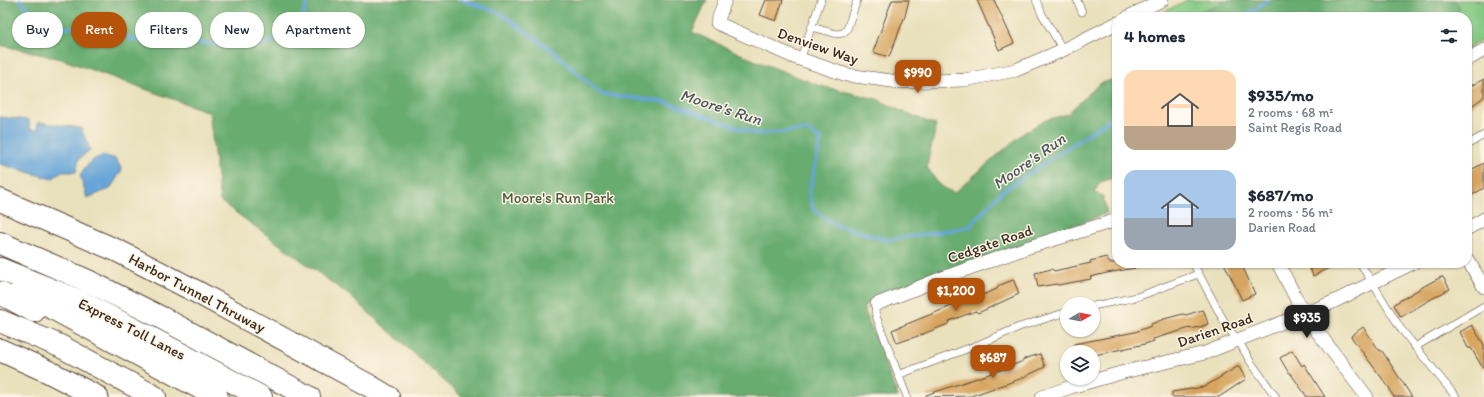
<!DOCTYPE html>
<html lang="en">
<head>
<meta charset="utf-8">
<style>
	:root { --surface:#fff; --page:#f2f2f3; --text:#1f2937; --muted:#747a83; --accent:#b45309 }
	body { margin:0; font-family:Itim,sans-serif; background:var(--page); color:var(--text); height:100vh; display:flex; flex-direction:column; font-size:15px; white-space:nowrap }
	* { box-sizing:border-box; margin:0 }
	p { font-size:13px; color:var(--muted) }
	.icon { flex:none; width:22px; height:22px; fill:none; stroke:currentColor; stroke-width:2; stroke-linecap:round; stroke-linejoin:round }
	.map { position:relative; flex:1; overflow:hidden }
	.details { position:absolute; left:1112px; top:12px; width:360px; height:256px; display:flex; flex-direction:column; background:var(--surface); border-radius:16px; box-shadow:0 1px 3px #0004 }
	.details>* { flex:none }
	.guide { position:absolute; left:12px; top:12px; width:380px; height:36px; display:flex; gap:8px }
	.needle { width:26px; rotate:80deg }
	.tools { position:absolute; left:1060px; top:297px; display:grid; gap:8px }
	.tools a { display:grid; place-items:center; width:40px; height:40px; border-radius:50%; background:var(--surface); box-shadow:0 1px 3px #0004; font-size:20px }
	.price { position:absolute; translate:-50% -34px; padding:0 9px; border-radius:8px; background:var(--accent); color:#fff; font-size:13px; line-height:26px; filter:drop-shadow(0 1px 2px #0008) }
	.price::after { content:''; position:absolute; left:50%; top:24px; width:12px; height:9px; margin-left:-6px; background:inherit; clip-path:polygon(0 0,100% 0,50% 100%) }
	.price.on { background:#222; color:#fff }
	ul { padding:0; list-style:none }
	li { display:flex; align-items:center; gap:12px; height:100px; padding:0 12px }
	li span { display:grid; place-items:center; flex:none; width:112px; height:80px; border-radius:12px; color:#555 }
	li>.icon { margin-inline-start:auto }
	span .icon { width:48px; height:48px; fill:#fffc; stroke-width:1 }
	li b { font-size:17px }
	h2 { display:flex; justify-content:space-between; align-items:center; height:48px; padding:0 12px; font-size:17px }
	.tag { padding:0 14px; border-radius:18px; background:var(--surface); box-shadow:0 1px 3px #0004; font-size:14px; line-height:36px }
	.tag.on { background:var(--accent); color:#fff }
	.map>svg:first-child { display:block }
	.green { fill:#81c781; stroke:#5e7850 }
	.forest { fill:#68ac6f; stroke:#526b46 }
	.water { fill:#66a5d8; stroke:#50687b }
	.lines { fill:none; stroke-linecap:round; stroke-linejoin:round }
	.stream { stroke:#66a5d8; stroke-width:3.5 }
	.building { fill:#d7a55e }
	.service-casing { stroke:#554536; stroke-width:8 }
	.minor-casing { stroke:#554536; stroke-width:14 }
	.motorway-casing { stroke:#554536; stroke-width:24 }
	.service { stroke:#fff; stroke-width:7 }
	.minor { stroke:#fff; stroke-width:13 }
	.motorway { stroke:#fff; stroke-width:22 }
	.labels { text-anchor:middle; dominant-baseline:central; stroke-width:3; stroke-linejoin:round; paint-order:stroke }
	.street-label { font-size:15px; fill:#3b2a1e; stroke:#fcf5e5 }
	.park-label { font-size:15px; fill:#50593c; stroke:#fcf5e5 }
	.water-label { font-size:16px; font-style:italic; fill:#4a555f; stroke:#fcf5e5 }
</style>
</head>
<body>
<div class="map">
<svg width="1484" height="397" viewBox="0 0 1484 397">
	<rect width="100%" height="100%" fill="#fcf5e5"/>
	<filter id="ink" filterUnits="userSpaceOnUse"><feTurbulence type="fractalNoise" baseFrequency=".025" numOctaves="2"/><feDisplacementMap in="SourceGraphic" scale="8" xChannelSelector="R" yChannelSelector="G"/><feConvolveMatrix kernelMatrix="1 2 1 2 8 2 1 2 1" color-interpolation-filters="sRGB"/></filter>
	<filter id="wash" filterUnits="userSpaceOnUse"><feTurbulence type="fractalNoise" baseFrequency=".012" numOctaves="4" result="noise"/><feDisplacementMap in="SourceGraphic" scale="16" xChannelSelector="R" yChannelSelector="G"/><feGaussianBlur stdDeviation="0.9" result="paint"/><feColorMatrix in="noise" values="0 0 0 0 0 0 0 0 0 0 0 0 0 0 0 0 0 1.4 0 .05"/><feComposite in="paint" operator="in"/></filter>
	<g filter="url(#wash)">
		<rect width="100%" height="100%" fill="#e9e0bc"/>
		<!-- green -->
		<path class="green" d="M1187,0H1484V38L1467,49V17H1153Z"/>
		<!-- forest -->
		<path class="forest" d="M0,0H707L692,32L754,60L821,86L877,99L899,110L936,125C934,139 929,152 927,167L939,185L954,193L1022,134L1043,121L1067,114L1099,84L1117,78V177L1100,182L1094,193L1103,196L1107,213L863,306L898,397H462L349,295L220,201L209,112L61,59L0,45Z
			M1221,0H1454L1460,7L1454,17H1192L1199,12L1220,4Z"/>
		<!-- water -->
		<path class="water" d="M0,117L29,120L30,129L37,131L38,122L81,128L90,150L79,159L76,172H61L52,179L0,164Z
			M103,155L116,159L122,170L110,189L87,198L80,175L91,161Z"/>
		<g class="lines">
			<!-- stream -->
			<path class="stream" d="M20,0L39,20L67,28L111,22L130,39L181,43L264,45L298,27L309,0
				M462,0L500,13L552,50L601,94L666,102L756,134L807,130L821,139L809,193L814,210L835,225L888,240L969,227L1001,192L1117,115
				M1244,17L1268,0"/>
		</g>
		<g id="blocks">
			<!-- building -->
			<path class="building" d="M766,0H783L776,21L760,15Z
				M892,0H909L905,16L889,57L873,52Z
				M977,0H994L1014,43L999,50Z
				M1484,79V97L1467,109V88Z
				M1484,163V188L1467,198V172Z
				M1106,257L1107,258L1109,263H1135V268L1107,273L1090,277L1091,279L1058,285L1056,284L1038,287L1035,273L1052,269L1054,271L1091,263L1090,261Z
				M1224,263H1241L1255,294L1242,300Z
				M1308,263H1339L1313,276Z
				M1441,277H1443L1450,289L1448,290L1433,298L1401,317L1394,305L1396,303L1426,285Z
				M1013,280L1014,281L1019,294L978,313L976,311L949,321L948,324L918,336L897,343L892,330L954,305L955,303L962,300L971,297L972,299L997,289L998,286Z
				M1202,310L1204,311L1208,324L1200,327L1190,329V328L1153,339L1154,341L1145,344L1095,355H1093V352H1076L1074,344L1135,332L1151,326V324L1164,319L1183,314L1186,315Z
				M1472,325L1484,345V370L1471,348H1468L1460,332Z
				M1363,327L1379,350L1382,351L1412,397H1394L1390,391V389L1352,338L1351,336Z
				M1292,350L1302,366L1304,364L1325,397H1307L1291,374H1290L1287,370L1280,358Z
				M1040,354L1045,367L1020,379L971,396L926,397V395L1004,369L1023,361L1024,359Z
				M1237,367H1239L1246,379L1219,397H1172V392L1204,387Z"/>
		</g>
	</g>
	<g filter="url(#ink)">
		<use href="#blocks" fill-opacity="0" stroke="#554536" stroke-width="1"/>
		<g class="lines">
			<defs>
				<path id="service" d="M1036,0L1042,14L1063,50
					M1077,0L1082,12
					M812,27L837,34L843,33L847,29L857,0
					M800,60L821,0
					M1467,145L1484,135
					M1193,263L1227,327L1238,340L1250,361L1276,397
					M1360,263L1401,329L1456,397
					M877,304L875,311L876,316L907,397
					M1093,306L1137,297L1198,274
					M1415,347L1484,306
					M898,375L980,344L1019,327L1067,312"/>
				<path id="minor" d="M725,0L717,23L794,57L847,75L899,82L964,80L1016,70L1063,50L1117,23
					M1128,17L1162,0
					M1467,60L1484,50
					M1467,229L1484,219
					M1467,259L1484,287
					M1278,263L1304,314L1367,397
					M877,304L942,278L1026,248L1117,220
					M1042,397L1071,387L1124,372L1205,353L1331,303L1413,263"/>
				<path id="motorway" d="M0,200L118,251L195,291L368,385L388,397
					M0,243L88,281L162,318L309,397
					M0,269L79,301L151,338L261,397
					M21,291L217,397
					M0,293L34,311
					M0,321L60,346L155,397
					M0,350L49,372L97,397"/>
			</defs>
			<!-- service casing -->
			<use href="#service" class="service-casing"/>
			<!-- minor casing -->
			<use href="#minor" class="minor-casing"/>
			<!-- motorway casing -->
			<use href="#motorway" class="motorway-casing"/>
			<!-- service -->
			<use href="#service" class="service"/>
			<!-- minor -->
			<use href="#minor" class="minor"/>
			<!-- motorway -->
			<use href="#motorway" class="motorway"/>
		</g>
	</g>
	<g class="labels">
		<!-- street labels -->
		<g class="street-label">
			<text transform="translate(818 46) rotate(19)">Denview Way</text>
			<text transform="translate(990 244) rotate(-19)">Cedgate Road</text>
			<text transform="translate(197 293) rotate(28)">Harbor Tunnel Thruway</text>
			<text transform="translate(132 329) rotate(27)">Express Toll Lanes</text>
			<text transform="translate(1215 330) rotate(-19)">Darien Road</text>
		</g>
		<!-- park labels -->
		<g class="park-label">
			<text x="558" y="198">Moore's Run Park</text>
		</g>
		<!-- water labels -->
		<g class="water-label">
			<text transform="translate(721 107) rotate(18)">Moore's Run</text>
			<text transform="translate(1029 161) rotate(-35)">Moore's Run</text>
		</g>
	</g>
</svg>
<div class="tools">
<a><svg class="needle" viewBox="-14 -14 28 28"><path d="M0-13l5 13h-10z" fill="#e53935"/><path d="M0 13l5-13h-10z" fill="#747a83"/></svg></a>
<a><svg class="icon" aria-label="layers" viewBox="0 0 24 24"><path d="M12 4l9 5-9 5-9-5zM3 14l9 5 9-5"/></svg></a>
</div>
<b class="price" style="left:918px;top:94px">$990</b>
<b class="price" style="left:956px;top:312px">$1,200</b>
<b class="price on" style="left:1307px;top:339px">$935</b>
<b class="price" style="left:993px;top:379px">$687</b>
<div class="guide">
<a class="tag">Buy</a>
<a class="tag on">Rent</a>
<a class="tag">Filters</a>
<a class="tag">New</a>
<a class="tag">Apartment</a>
</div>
<section class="details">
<h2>4 homes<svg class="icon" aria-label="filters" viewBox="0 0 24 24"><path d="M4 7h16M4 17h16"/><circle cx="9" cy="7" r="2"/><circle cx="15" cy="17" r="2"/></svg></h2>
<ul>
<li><span style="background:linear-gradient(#ffd9b3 70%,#b9a48a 0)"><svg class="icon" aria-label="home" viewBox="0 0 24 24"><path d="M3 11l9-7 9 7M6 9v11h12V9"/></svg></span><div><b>$935/mo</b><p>2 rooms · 68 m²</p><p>Saint Regis Road</p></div></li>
<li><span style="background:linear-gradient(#a9c7e8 60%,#9aa5b1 0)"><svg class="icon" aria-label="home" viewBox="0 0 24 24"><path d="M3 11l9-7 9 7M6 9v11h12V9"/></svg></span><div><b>$687/mo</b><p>2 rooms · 56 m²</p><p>Darien Road</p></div></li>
</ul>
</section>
</div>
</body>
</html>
